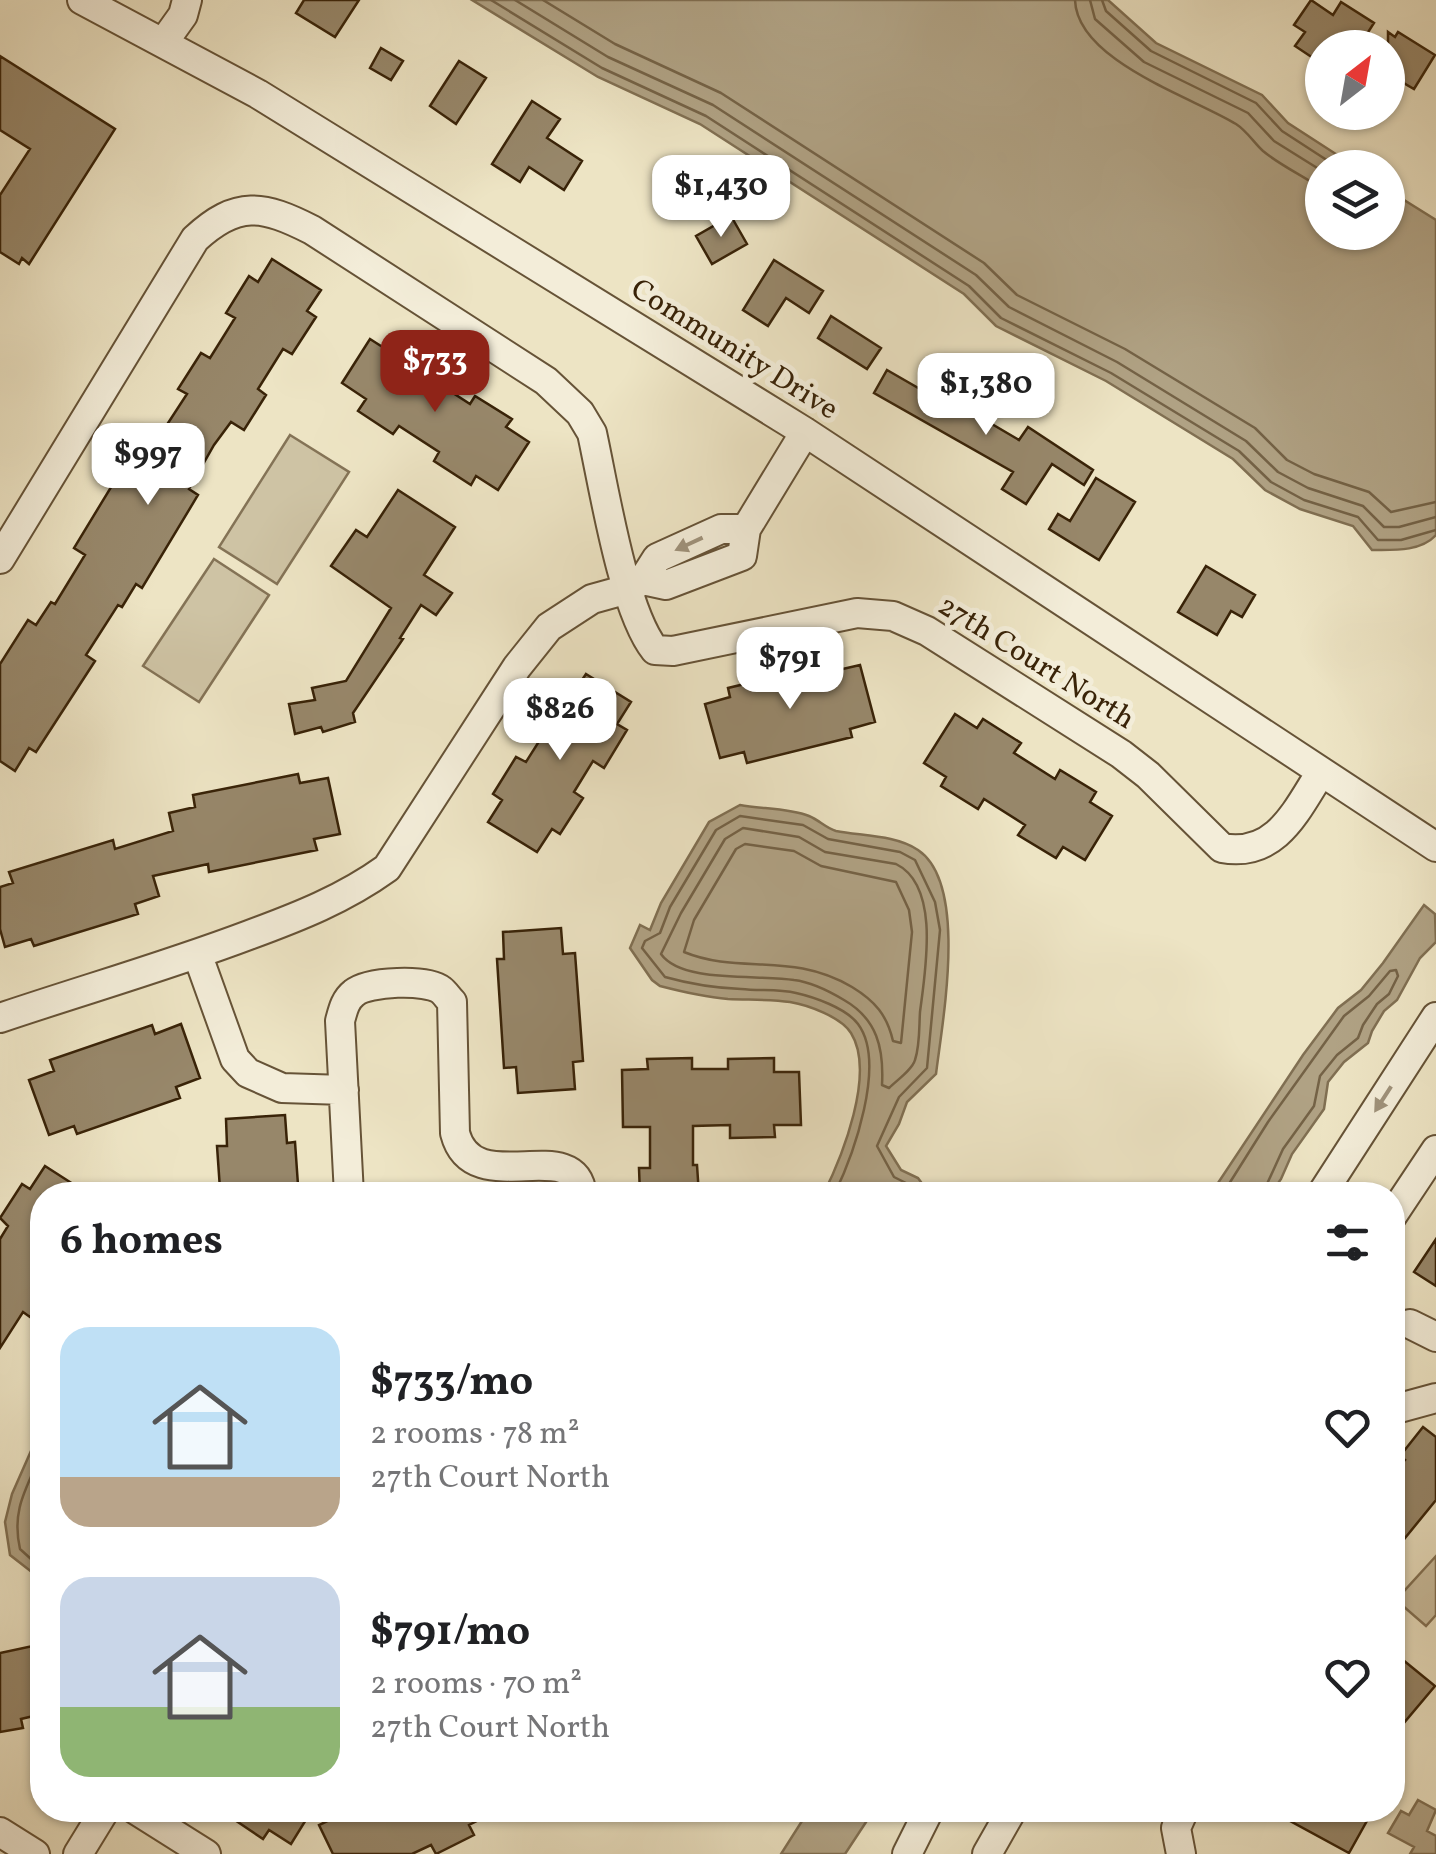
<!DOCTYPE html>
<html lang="en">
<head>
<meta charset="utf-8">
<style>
	:root { --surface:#fff; --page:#f6f6f6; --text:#202124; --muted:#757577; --accent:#8f2418 }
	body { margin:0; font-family:Vollkorn,serif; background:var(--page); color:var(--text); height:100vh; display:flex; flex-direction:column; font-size:38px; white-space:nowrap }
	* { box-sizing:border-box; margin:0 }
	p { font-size:32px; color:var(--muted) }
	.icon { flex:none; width:55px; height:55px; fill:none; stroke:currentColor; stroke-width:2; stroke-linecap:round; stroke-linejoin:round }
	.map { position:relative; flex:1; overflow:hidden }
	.side { position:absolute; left:30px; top:1182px; width:1375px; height:640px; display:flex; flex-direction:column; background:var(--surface); border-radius:40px; box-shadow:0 2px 8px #0004 }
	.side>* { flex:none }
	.needle { width:65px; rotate:31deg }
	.controls { position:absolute; left:1305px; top:30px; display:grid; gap:20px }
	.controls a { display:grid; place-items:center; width:100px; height:100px; border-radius:50%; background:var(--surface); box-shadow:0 2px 8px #0004; font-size:50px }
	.price { position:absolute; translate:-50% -85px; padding:0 22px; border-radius:20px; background:#fff; color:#222; font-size:32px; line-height:65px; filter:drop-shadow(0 2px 5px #0008) }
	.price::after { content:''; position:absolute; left:50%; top:60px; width:30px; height:22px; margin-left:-15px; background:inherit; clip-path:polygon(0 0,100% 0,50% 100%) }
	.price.selected { background:var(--accent); color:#fff }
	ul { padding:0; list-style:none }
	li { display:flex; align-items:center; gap:30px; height:250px; padding:0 30px }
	li span { display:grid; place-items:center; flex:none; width:280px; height:200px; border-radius:30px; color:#555 }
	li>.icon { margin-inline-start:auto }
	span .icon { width:120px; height:120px; fill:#fffc; stroke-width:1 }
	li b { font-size:42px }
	h2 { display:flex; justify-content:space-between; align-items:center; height:120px; padding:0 30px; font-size:42px }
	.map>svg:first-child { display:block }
	.green { fill:#cec3a4; stroke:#847356; stroke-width:2.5 }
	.water { fill:#b0a284; stroke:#806f52; stroke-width:2.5 }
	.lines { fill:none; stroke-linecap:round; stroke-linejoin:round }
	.shore { stroke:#746246; stroke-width:2.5 }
	.building { fill:#97876a; stroke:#392308; stroke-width:2.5 }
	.minor-casing { stroke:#665337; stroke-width:32 }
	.minor { stroke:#f3edd9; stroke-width:28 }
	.oneway { fill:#9f927b }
	.labels { text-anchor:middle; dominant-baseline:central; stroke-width:10; stroke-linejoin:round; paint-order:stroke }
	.street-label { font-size:30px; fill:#392308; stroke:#f3edd9 }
</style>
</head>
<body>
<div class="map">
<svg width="1436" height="1854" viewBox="0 0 1436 1854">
	<rect width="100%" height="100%" fill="#ede4c4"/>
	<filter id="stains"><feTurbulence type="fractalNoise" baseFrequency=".002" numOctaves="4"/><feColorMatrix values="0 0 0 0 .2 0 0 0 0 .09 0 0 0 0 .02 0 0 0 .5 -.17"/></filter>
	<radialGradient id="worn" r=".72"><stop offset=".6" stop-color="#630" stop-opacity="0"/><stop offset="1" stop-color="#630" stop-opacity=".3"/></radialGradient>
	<!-- green -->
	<path class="green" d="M290,435L349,472L277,584L219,547Z
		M214,559L269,595L199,702L143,666Z
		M1436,1556V1615L1426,1626L1396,1600Z"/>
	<!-- water -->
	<path class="water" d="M472,0H1108L1156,43L1262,95L1288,123L1356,167L1322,168V232H1388V190L1436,220V535C1421,552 1392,550 1372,550L1353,526L1300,509L1265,490L1233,459L1106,381L996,326L964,294L700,124L598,77Z
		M740,805C761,809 789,808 809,816C819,820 826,828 836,831C862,836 896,835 918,850C969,884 942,1023 936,1074L907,1102L899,1124L886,1146L901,1170L918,1178L926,1189L924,1195H823C842,1157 876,1073 851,1033C841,1017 808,1005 790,1002C770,999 749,1000 728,999C705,997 683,992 660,986L652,980L630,948L640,925L650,930L661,903L709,822Z
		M1424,905L1435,914L1436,942L1420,958L1397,1000L1384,1011L1372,1031L1368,1043L1344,1062L1328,1082L1324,1109L1292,1154L1281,1179L1270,1195H1210L1303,1055L1338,1008L1361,990L1383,963Z
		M42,1426V1580L10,1555L5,1522L12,1494Z
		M1418,1800L1436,1810L1427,1831L1436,1836V1854H1410L1414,1847L1388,1833L1401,1811L1409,1815Z
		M809,1810H874L845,1854H781Z"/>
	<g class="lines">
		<!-- shore -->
		<path class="shore" d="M491,0L602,68L706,116L969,286L1001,318L1111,373L1239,451L1271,482L1304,500L1358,517L1378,540H1401L1436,530
			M515,0L608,57L713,105L976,275L1009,307L1117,362L1246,441L1278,472L1308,488L1363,506L1384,527H1399L1436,517
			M543,0L615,44L721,93L984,263L1017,295L1125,349L1255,428L1287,460L1314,474L1369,492L1391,512L1436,502
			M1075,0C1077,61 1192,97 1236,124C1247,131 1254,143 1263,151C1281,166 1304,176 1322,189
			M1090,0L1095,19L1144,62L1248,113L1274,141L1322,171
			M1102,0L1106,11L1151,51L1256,103L1282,131L1339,168
			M743,828L799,837L825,852L896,864C941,886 925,972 920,1012C919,1027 920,1045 915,1060C912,1070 897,1080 889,1088L882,1085C884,1048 877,1019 844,1000C829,991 811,982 794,980C759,974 682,984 661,954L681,913L725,839Z
			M745,844L794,851L821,866L896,882L909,910L912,932L901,1043L893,1041C887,1015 875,1001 852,987C791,951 740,975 684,952L694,920L736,849Z
			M834,1195C853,1156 887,1063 858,1024C846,1008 814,997 796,993C779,989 759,991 741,989C715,988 690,984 665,977L642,948L645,941L660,933L670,907L716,830L740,816L803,825L828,839L900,852L915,860L935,902L940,930L927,1068L899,1097L877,1146L894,1177L912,1186L915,1195
			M1222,1195L1268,1122L1344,1016L1369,996L1390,971L1396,970L1398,976L1389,994L1377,1004L1363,1025L1358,1038L1337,1055L1320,1076L1314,1106L1283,1149L1262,1195
			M42,1452C27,1488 11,1509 20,1549L42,1569"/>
	</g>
	<!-- building -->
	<path class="building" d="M304,0H359L335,37L296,13Z
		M1311,0L1333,15L1341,2L1374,23L1358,48H1322V64L1295,46L1305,32L1294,25Z
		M1388,32L1395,37L1398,32L1435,55L1414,89L1400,81L1388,101Z
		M381,48L403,61L391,80L370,68Z
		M0,56L115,129L29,264L22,258L19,264L0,252V195L30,149L0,130Z
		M459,61L486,78L456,124L430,106Z
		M532,101L560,119L547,138L582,161L564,190L529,167L520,182L492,164Z
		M731,216L747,244L712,264L696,236Z
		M272,259L321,290L307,311L316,317L292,354L283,349L258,389L266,395L244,430L231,422L214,445L189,489L198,495L142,588L136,584L122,607L118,605L86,655L95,661L36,752L29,748L15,771L0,761V664L28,620L36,625L51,602L55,604L85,555L74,548L130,456L138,461L152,437L157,440L187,394L178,389L201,353L210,358L235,318L226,313L249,276L258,282Z
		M774,260L823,291L809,313L786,298L768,326L743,310Z
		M831,316L881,348L867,369L818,338Z
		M370,339L395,355L399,347L435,370L430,378L470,404L475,396L512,419L506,427L529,442L498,490L476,476L471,485L434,461L439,452L399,426L393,434L358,411L366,399L342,383Z
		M887,370L953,408L956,403L1019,440L1028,427L1093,470L1084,485L1052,464L1026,504L1002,489L1013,472L874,393Z
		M1096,478L1135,502L1099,560L1049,529L1058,514L1070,521Z
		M398,490L455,527L424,575L452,593L436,615L421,605L400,638L403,639L353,713L355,722L323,732L321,727L295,734L289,704L315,700L312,688L346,681L391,608L331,566L356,530L367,537Z
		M1206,566L1255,595L1242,617L1231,611L1217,635L1178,612Z
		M832,663L834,671L860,665L875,722L850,729L852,737L747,763L744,752L720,758L705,704L730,697L728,688Z
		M586,674L631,702L617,724L627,730L604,768L593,761L574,792L583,798L560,834L552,829L537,852L488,822L502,800L493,794L516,757L526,762L545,732L536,727L561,688L572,695Z
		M955,714L977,728L983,719L1021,743L1014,753L1055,779L1060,770L1096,792L1090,802L1112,816L1085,860L1063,847L1056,858L1018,835L1025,825L984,799L978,809L941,786L946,777L924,763Z
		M298,774L300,783L328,778L340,834L314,839L317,850L209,872L208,864L153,876L159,896L135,904L138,914L34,946L31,939L5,947L0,929V887L13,883L9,872L113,840L115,849L173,831L169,813L195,807L193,795Z
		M561,928L563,954L575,953L583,1061L573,1062L575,1089L518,1093L516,1067L504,1068L497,959H504L503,932Z
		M181,1024L200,1078L176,1087L180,1098L77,1134L74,1126L49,1135L29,1080L54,1071L50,1060L152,1025L155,1034Z
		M692,1058V1069H728V1059L774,1058V1072H799L801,1125H774L775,1137L730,1138V1125L693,1126V1165H697L699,1195H640L639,1168H650V1127H623L622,1070L648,1069L647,1059Z
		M285,1115L287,1143L295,1142L298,1185L285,1186L286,1195H229V1188L220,1189L217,1146H227L226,1119Z
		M45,1166L90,1195H42V1297L30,1317L23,1312L0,1348V1239L8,1226L0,1218L22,1184L30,1189Z
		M1436,1239V1286L1414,1272Z
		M1423,1427L1436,1437V1500L1392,1554V1475L1405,1460L1400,1456Z
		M42,1644V1714L21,1719L23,1728L0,1732V1653Z
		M1392,1651L1435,1686L1392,1737Z
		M220,1810H312L291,1844L269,1830L263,1839Z
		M350,1810H499L469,1825L474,1835L436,1854L431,1845L412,1854H333L319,1825Z
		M1270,1810H1373L1349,1853Z"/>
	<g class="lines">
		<defs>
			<path id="minor" d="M82,0L258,94L805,432L1436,847
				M163,43L183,15L187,0
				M0,559L195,239C237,200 263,205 312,230L546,381L580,413L592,433C604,488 623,610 655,650L673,651L857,613L893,616L927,631L1121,754L1148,775L1222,848C1276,858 1296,811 1321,772
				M643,580L666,585L742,556L746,529L805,432
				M198,956L235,1059L248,1073L282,1088L344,1090
				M0,1018C83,990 167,966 249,935C298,917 344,899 387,868L517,667L549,627L592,599L628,589L643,580L657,558L721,529H746
				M349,1195L340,1021C343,1010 345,1000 354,993C368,981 427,979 441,990C445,993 448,998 452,1002L455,1133C473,1203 576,1131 582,1195
				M1321,1195L1436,1017
				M1392,1216L1436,1150
				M1410,1324L1436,1337
				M1392,1410L1436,1398
				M136,1810L206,1854
				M0,1832L35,1854
				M78,1854L105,1810
				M907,1854L929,1810
				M987,1854L1012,1810
				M1181,1854L1176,1828L1184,1810"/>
		</defs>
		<!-- minor casing -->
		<use href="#minor" class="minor-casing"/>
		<!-- minor -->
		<use href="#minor" class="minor"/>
	</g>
	<!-- one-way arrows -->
	<defs><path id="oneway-solid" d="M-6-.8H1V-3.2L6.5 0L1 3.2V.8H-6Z" transform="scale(2.5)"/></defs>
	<g class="oneway">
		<use href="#oneway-solid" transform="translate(689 544) rotate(155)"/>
		<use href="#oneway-solid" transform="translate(1383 1099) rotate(123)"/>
	</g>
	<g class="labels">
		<!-- street labels -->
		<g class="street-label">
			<text transform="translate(734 350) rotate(32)">Community Drive</text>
			<text transform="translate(1036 663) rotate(32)">27th Court North</text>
		</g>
	</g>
	<rect width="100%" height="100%" filter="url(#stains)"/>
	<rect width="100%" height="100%" fill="url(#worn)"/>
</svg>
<div class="controls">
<a><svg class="needle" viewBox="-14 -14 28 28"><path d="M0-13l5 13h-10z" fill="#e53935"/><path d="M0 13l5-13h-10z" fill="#757577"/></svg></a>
<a><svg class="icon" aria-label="layers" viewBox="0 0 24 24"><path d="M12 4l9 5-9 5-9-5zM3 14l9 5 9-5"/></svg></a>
</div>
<b class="price" style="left:721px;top:240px">$1,430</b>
<b class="price selected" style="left:435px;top:415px">$733</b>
<b class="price" style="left:986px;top:438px">$1,380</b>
<b class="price" style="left:148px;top:508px">$997</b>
<b class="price" style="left:790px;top:712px">$791</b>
<b class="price" style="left:560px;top:763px">$826</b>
<section class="side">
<h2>6 homes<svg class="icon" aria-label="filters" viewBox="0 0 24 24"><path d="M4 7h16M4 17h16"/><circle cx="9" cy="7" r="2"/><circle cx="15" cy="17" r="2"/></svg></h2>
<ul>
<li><span style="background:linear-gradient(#bfe0f5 75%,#b9a48a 0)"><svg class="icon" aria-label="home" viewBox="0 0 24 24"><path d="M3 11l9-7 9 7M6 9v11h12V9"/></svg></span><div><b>$733/mo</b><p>2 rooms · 78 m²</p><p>27th Court North</p></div><svg class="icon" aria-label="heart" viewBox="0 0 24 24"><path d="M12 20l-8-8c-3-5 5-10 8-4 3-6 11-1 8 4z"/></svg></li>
<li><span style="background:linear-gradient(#c9d6e8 65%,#8fb573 0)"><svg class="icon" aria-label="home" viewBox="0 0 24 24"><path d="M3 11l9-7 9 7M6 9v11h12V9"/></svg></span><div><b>$791/mo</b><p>2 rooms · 70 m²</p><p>27th Court North</p></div><svg class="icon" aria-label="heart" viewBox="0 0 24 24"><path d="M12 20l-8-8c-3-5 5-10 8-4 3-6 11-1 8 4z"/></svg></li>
</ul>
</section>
</div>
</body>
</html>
